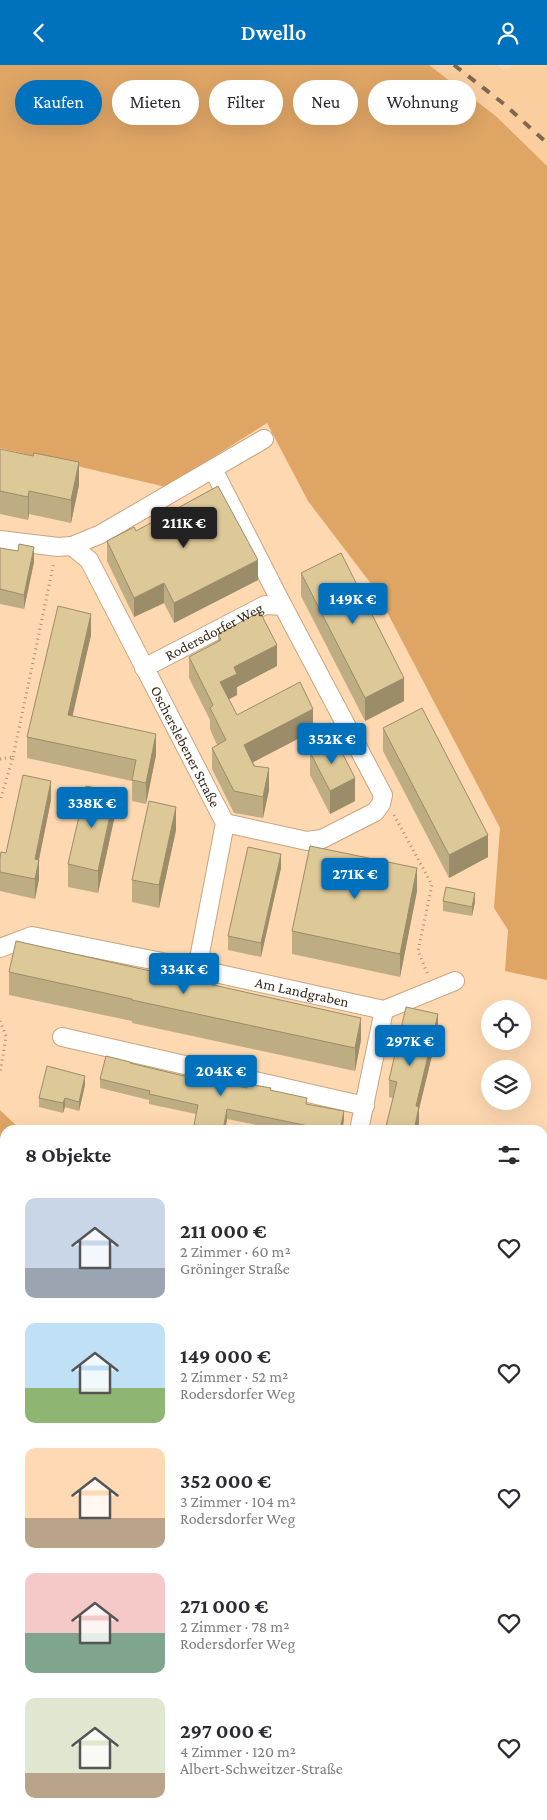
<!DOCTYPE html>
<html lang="de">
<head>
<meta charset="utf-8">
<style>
	:root { --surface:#fff; --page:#f2f2f3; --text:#2b2b33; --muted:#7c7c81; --accent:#0071bc }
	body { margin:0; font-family:"Crimson Pro",serif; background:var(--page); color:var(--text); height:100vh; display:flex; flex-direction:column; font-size:19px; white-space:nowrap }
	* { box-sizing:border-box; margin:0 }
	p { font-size:16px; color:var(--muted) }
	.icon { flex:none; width:28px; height:28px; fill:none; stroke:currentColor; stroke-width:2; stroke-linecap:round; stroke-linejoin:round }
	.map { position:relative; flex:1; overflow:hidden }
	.panel { position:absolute; left:0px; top:1060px; width:548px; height:695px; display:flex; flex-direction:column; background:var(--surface); border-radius:15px 15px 0 0; box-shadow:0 5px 20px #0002 }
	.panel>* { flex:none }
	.guide { position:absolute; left:15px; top:15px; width:518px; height:45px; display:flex; gap:10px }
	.tools { position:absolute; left:481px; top:935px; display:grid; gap:10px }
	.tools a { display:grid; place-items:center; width:50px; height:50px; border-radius:50%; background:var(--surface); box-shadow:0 5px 20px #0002; font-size:25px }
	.price { position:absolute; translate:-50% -42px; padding:0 11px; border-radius:5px; background:var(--accent); color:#fff; font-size:16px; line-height:32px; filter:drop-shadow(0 1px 2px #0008) }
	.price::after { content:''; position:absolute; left:50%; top:30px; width:15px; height:11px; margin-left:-8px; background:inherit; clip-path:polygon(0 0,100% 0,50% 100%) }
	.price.active { background:#222; color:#fff }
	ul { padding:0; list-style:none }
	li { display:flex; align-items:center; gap:15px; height:125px; padding:0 25px }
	li span { display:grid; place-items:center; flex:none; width:140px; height:100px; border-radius:10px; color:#555 }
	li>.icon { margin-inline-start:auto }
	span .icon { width:60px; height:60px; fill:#fffc; stroke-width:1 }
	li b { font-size:21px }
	h2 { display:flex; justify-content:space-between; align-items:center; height:60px; padding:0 25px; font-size:21px }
	.chip { padding:0 18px; border-radius:22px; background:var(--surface); box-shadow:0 5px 20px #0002; font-size:18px; line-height:45px }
	.chip.active { background:var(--accent); color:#fff }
	header { display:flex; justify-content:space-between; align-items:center; height:65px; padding:0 25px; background:var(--accent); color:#fff; font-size:22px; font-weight:600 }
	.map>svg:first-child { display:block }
	.built { fill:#face9f }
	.green { fill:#dfa565 }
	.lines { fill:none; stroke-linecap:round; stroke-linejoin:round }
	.minor-casing { stroke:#c9a47e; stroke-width:20 }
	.path { stroke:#ab8f71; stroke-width:3; stroke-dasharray:1 4; stroke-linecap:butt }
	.minor { stroke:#fff; stroke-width:18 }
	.rail { stroke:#7f684f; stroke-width:4; stroke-dasharray:9 9; stroke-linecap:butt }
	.wall { fill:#beac83 }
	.shaded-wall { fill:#9b8c6a }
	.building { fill:#ddc898; stroke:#9b8c6a }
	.labels { text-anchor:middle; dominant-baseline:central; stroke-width:4; stroke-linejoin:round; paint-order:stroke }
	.street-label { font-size:15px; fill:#392a1a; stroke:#fed8b0 }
</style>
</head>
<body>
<header><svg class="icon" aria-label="back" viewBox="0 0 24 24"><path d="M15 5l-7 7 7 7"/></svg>Dwello<svg class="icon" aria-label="person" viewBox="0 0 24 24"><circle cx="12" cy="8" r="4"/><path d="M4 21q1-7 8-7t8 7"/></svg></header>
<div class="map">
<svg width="547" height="1755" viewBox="0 0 547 1755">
	<rect width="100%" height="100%" fill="#fed8b0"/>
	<!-- built -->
	<path class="built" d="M429,0H497L503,5L511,3L512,0H547V101L496,50Z"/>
	<!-- green -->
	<path class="green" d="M0,0H429L496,51L547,101V915L505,906L508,865L494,843L500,763L375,524L308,436L267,358L166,422L0,383Z
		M0,1045L20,1064V1065H5V1132L0,1156Z
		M547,1552V1755H503L504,1750H542V1573Z"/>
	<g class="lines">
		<defs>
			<g id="minor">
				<path d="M213,404L283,541"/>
				<path d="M0,475L58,482L72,481L101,469L264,374"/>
				<path id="s1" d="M72,481L89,495L225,758L197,904"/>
				<path id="s2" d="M144,603L265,540L283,541L383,730L381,739L375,747L322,774L307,776L225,758"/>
				<path id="s3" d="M0,883L32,871L197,904L384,945L455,916"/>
				<path d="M62,972L365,1041"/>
				<path d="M359,1065L384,945"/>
				<path d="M2,1153H5"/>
				<path d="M542,1533L547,1512"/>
				<path d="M0,1637L5,1639"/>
				<path d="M232,1750L240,1755"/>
				<path d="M495,1755L496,1750"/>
			</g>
		</defs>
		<!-- minor casing -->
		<use href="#minor" class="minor-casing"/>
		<!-- path -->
		<path class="path" d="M13,692L54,497
			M0,694L13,692L0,736
			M394,750L432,820L418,886L428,910
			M0,956L6,971L0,1009
			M0,1078L5,1082
			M0,1263L5,1264"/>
		<!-- minor -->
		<use href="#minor" class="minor"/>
		<!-- rail -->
		<path class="rail" d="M454,0L504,39L547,78"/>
	</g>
	<!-- wall -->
	<path class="wall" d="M0,384L79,420L71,458L29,449L28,455L0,449Z
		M136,466L258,515L174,558L164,538L134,552L107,496V476Z
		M0,483L34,497L24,544L0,539Z
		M301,508L404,636L365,656L301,531Z
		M218,569L277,601L237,622V630L229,634L237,650L313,666L253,697L269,725L263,753L234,748L212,704V683L217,680L210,664V655L189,613V592L218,576Z
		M91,570L72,651L156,690L146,739L132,736V716L27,693V672Z
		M383,663L488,792L449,813L383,686Z
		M310,687L355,736L330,749L310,710Z
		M51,735L39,795V814L35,834L0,826V793L6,788Z
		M115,750L98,828L68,822V799Z
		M176,765L159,843L132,837V815Z
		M281,803L261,892L228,885V871Z
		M417,826L400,912L292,889V866Z
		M443,836L475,837L472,851L443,846Z
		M9,907L361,975L355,1006L132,958V956L9,930Z
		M438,966L419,1044V1058L393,1033L389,1032V1015Z
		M130,998L188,1012L247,1023L271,1025L307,1039L344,1055L342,1065H282L227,1054L225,1065H194V1060L196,1049L149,1039V1035L100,1023V1014Z
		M85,1020L79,1046L65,1042L63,1048L39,1042V1033Z
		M547,1170V1191H545V1181Z
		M0,1275L5,1276V1311L0,1310Z
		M0,1366L5,1367V1394L3,1402L0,1401Z
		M0,1567L5,1569V1603L0,1601Z
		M340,1750H364L361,1755H348Z
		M118,1751L174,1755H118Z"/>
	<!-- shaded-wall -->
	<path class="shaded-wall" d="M79,397V420L71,458V435Z
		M29,426V449L28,455V432Z
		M34,482V497L24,544V530Z
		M258,495V515L174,558V538Z
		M164,518V538L134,552V533Z
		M91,549V570L68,671V650Z
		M277,580V601L237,622V630L220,639V617L234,602Z
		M404,613V636L365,656V633Z
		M313,644V666L244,702V680Z
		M156,669V690L146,739V718Z
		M269,703V725L263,753V732Z
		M355,713V736L330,749V726Z
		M51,716V735L35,813V794Z
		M115,727V750L98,828V806Z
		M176,742V765L159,843V820Z
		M488,770V792L449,813V790Z
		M281,789V803L261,892V878Z
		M39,795V814L35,834V814Z
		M417,803V826L400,912V889Z
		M475,828V837L472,851V842Z
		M438,949V966L419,1044V1058L418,1065H414L416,1041Z
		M361,953V975L355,1006V983Z
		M85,1011V1020L79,1046V1037Z
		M65,1033V1042L63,1048V1038Z
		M227,1044V1054L225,1065H223Z
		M344,1046V1055L342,1065H340Z
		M547,1204V1214L542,1234V1224Z
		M5,1384V1394L3,1402V1393Z
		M359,1750H364L361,1755H358Z"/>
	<!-- building -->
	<path class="building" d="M0,384L33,391L34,388L79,397L71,435L29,426L28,432L0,426Z
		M218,421L258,495L174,538L164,518L134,533L107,476L134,462L136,466Z
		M19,479L34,482L24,530L0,524V483L18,486Z
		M341,488L404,613L365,633L301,508Z
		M58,541L91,549L68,650L156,669L146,718L132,715L136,695L27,672Z
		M260,547L277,580L234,602L237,609L220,617L237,650L300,617L313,644L244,680L254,701L269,703L263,732L234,726L212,683L226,675L210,643L213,640L189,592L221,575L218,569Z
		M422,643L488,770L449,790L383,663Z
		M335,674L355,713L330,726L310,687Z
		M23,710L51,716L35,794L39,795L35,814L0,807V793L1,787L6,788Z
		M86,721L115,727L98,806L68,799Z
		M149,736L176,742L159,820L132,815Z
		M310,781L417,803L400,889L292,866Z
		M248,782L281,789L261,878L228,871Z
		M446,822L475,828L472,842L443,836Z
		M16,876L361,953L355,983L132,935V934L9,907Z
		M406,942L438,949L416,1041L419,1042L414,1065H385L397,1017L389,1015Z
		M106,991L130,997V998L188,1012L247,1023L248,1019L271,1023L270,1025L307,1033L306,1039L344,1046L340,1065H318V1063L227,1044L223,1065L194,1060L198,1040L149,1029L150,1026L100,1014Z
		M47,1001L85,1011L79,1037L65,1033L63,1038L39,1033Z
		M35,1061L54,1065H34Z
		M547,1170V1182L545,1181Z
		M542,1201L547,1202L542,1224Z
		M0,1275L5,1276V1301L0,1300Z
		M0,1366L5,1367V1384L3,1393L0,1392Z
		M0,1567L5,1569V1593L0,1592Z
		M119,1750H166L174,1755H125L118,1751Z"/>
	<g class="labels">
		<!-- street labels -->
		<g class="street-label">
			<text stroke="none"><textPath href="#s2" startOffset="79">Rodersdorfer Weg</textPath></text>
			<text stroke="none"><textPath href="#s1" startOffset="232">Oscherslebener Straße</textPath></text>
			<text stroke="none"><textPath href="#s3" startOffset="310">Am Landgraben</textPath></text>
		</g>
	</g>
</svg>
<div class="tools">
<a><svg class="icon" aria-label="locate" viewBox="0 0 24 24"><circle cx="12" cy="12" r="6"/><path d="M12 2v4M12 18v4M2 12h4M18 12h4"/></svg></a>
<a><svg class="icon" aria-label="layers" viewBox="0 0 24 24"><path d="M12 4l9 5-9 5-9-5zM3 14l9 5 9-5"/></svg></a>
</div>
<b class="price active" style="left:184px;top:484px">211K €</b>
<b class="price" style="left:353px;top:560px">149K €</b>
<b class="price" style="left:332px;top:700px">352K €</b>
<b class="price" style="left:92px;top:764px">338K €</b>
<b class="price" style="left:355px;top:835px">271K €</b>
<b class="price" style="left:184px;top:930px">334K €</b>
<b class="price" style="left:410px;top:1002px">297K €</b>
<b class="price" style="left:221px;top:1032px">204K €</b>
<div class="guide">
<a class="chip active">Kaufen</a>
<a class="chip">Mieten</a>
<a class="chip">Filter</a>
<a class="chip">Neu</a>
<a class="chip">Wohnung</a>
</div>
<section class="panel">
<h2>8 Objekte<svg class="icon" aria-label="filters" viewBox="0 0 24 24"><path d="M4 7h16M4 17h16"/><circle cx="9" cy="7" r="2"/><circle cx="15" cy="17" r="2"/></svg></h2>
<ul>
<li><span style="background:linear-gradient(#c9d6e8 70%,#9aa5b1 0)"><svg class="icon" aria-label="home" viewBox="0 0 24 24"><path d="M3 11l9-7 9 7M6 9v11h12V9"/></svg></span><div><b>211 000 €</b><p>2 Zimmer · 60 m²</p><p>Gröninger Straße</p></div><svg class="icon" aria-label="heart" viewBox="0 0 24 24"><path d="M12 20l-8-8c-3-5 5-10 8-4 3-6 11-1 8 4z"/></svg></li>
<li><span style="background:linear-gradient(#bfe0f5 65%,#8fb573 0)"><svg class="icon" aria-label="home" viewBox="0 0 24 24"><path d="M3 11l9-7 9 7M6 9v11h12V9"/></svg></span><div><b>149 000 €</b><p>2 Zimmer · 52 m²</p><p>Rodersdorfer Weg</p></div><svg class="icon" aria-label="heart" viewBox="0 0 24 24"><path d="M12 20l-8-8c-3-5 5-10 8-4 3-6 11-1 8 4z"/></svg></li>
<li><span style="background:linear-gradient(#ffd9b3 70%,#b9a48a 0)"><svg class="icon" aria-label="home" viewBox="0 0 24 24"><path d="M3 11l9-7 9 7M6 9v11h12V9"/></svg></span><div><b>352 000 €</b><p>3 Zimmer · 104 m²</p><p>Rodersdorfer Weg</p></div><svg class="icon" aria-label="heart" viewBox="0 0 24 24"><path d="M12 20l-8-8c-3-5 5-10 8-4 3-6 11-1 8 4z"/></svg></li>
<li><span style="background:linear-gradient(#f6c9c9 60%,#7fa58c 0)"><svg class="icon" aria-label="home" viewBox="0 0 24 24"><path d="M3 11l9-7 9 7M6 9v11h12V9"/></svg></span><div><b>271 000 €</b><p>2 Zimmer · 78 m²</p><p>Rodersdorfer Weg</p></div><svg class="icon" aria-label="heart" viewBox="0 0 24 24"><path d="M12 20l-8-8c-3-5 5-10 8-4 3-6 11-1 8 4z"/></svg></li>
<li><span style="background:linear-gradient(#dfe7d0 75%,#b9a48a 0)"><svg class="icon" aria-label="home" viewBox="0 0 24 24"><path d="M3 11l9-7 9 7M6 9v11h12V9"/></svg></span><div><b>297 000 €</b><p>4 Zimmer · 120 m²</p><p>Albert-Schweitzer-Straße</p></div><svg class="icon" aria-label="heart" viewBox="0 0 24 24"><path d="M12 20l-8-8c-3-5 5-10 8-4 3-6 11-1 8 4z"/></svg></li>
</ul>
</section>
</div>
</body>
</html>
